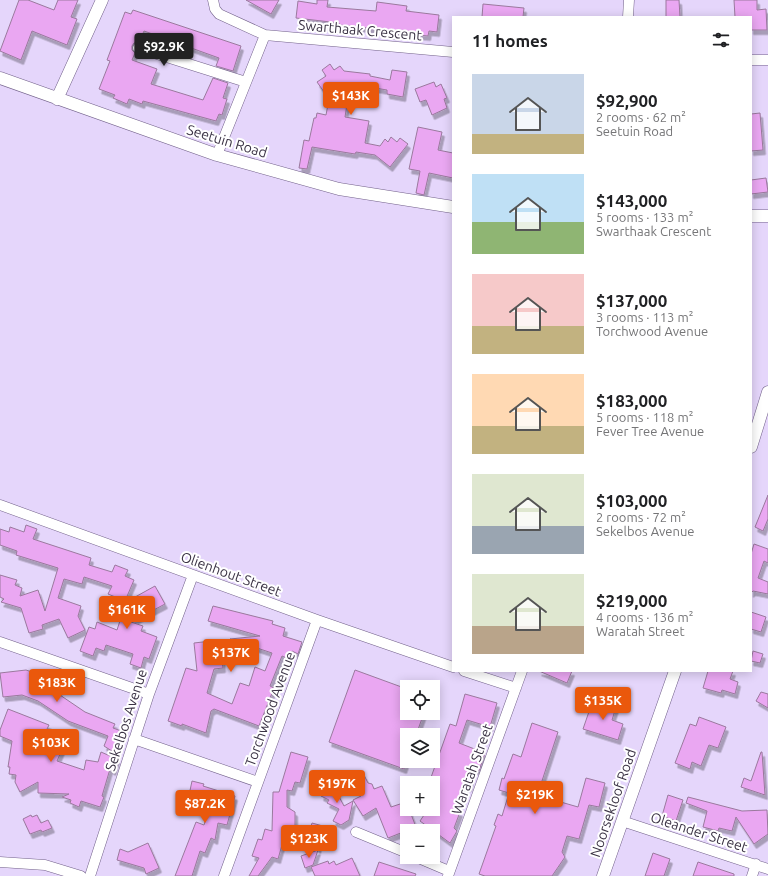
<!DOCTYPE html>
<html lang="en">
<head>
<meta charset="utf-8">
<style>
	:root { --surface:#fff; --page:#f6f6f6; --text:#202124; --muted:#757577; --accent:#ea580c }
	body { margin:0; font-family:Ubuntu,sans-serif; background:var(--page); color:var(--text); height:100vh; display:flex; flex-direction:column; font-size:15px; white-space:nowrap }
	* { box-sizing:border-box; margin:0 }
	p { font-size:13px; color:var(--muted) }
	.icon { flex:none; width:22px; height:22px; fill:none; stroke:currentColor; stroke-width:2; stroke-linecap:round; stroke-linejoin:round }
	.map { position:relative; flex:1; overflow:hidden }
	.panel { position:absolute; left:452px; top:16px; width:300px; height:656px; display:flex; flex-direction:column; background:var(--surface); border-radius:0px; box-shadow:0 2px 10px #0003 }
	.panel>* { flex:none }
	.controls { position:absolute; left:400px; top:680px; display:grid; gap:8px }
	.controls a { display:grid; place-items:center; width:40px; height:40px; border-radius:0px; background:var(--surface); box-shadow:0 2px 10px #0003; font-size:20px }
	.price { position:absolute; translate:-50% -34px; padding:0 9px; border-radius:4px; background:var(--accent); color:#fff; font-size:13px; line-height:26px; filter:drop-shadow(0 1px 2px #0008) }
	.price::after { content:''; position:absolute; left:50%; top:24px; width:12px; height:9px; margin-left:-6px; background:inherit; clip-path:polygon(0 0,100% 0,50% 100%) }
	.price.active { background:#222; color:#fff }
	ul { padding:0; list-style:none }
	li { display:flex; align-items:center; gap:12px; height:100px; padding:0 20px }
	li span { display:grid; place-items:center; flex:none; width:112px; height:80px; border-radius:0px; color:#555 }
	li>.icon { margin-inline-start:auto }
	span .icon { width:48px; height:48px; fill:#fffc; stroke-width:1 }
	li b { font-size:17px }
	h2 { display:flex; justify-content:space-between; align-items:center; height:48px; padding:0 20px; font-size:17px }
	.map>svg:first-child { display:block }
	.building { fill:#eaa7f2; stroke:#9a799d; filter:url(#shadow) }
	.lines { fill:none; stroke-linecap:round; stroke-linejoin:round }
	.minor-casing { stroke:#72618a; stroke-width:11 }
	.tertiary-casing { stroke:#72618a; stroke-width:13 }
	.minor { stroke:#fff; stroke-width:10 }
	.tertiary { stroke:#fff; stroke-width:12 }
	.labels { text-anchor:middle; dominant-baseline:central; stroke-width:4; stroke-linejoin:round; paint-order:stroke }
	.street-label { font-size:14px; fill:#3b3345; stroke:#fff }
</style>
</head>
<body>
<div class="map">
<svg width="768" height="876" viewBox="0 0 768 876">
	<defs>
		<filter id="shadow"><feDropShadow dx="2.5" dy="4.5" stdDeviation="0" flood-color="#0004"/></filter>
	</defs>
	<rect width="100%" height="100%" fill="#e5d6fb"/>
	<!-- building -->
	<path class="building" d="M19,0H28L54,10L58,0H78L71,17L77,19L67,45L32,31L21,60L0,51Z
		M246,0H279L271,14Z
		M317,0H328L327,7L376,11L377,2L407,6L406,11L439,15L437,32L429,31L428,36L398,33L397,35L386,34V30L339,25V23L296,18L298,1L317,4Z
		M666,0H679L680,17H666Z
		M734,0H757V10L766,9L767,30H751V17H735Z
		M483,4L524,8L523,17H482Z
		M133,10L241,46L233,71L216,66L219,58L144,31L139,42L134,43L132,46V50L135,53L132,60L157,69L151,84L203,100L213,78L228,83L223,98L227,99L222,115L219,114L216,121L143,101L142,104L129,99L127,104L113,98L115,95L99,89L110,61L107,60L125,12L131,14Z
		M330,64L334,70L340,66L344,71L370,74V76L390,80L392,70L407,72L403,97L387,94V90L369,87L367,100L348,98L345,117L369,121L365,143L380,146L385,139L388,142L391,137L397,142L400,138L408,144L390,167L375,155L356,152L355,154L312,147L307,169L299,168L304,140L309,141L314,118H316L317,113L326,115L329,99L317,82L326,76L322,70Z
		M434,82L436,87L441,84L447,98L444,99L447,108L432,115L426,100L420,102L415,89Z
		M760,113L763,150L751,151V114Z
		M418,127L442,132L438,150L453,153V178L429,173L424,195L416,193L420,171L409,169Z
		M766,178L768,192L751,194V180Z
		M768,495V519L763,531L755,527Z
		M26,525L37,529L33,539L91,558L89,565L112,572L115,565L128,570L125,576L134,580L125,601L108,594L112,586L84,577L82,584L64,579L58,598L81,606L78,616L85,630L68,638L59,619L42,625L43,629L29,633L21,608L1,602L4,599L0,597V575L17,580L15,585L22,588L20,596L38,590L45,611L58,568L16,555L17,551L0,545V529L9,532L10,527L24,532Z
		M754,544L768,549V563L764,561L758,578L768,582V594L753,591L751,593V554Z
		M155,586L165,604L131,622L143,626L141,631L157,637L149,659L144,657L141,668L130,664L133,654L106,645L104,651L96,648L93,656L80,651L89,627L95,629L97,622L117,630L126,602Z
		M213,606L273,621L272,624L285,628L283,636L302,642L298,654L292,651L289,659L282,656L270,686L274,688L259,726L214,709L211,711L206,733L182,724V726L168,721L186,668L197,671L194,643L220,640L223,668L214,669L207,693L232,704L240,683L249,686L255,667L265,671L272,653L230,639L260,636L208,621Z
		M751,612L766,617L761,632L751,629Z
		M753,651L763,654L760,663L751,661Z
		M26,670L44,676L61,688L57,693L85,712L115,724L113,728L124,732L115,753L104,746L108,736L68,721L38,701L22,695L3,697L0,673Z
		M355,670L407,689V713H424L416,735H407V760L404,769L329,742Z
		M539,671H572L567,683Z
		M708,671H733L730,679L738,682L735,694L722,690L721,693L703,688Z
		M761,692L768,694V708L756,701Z
		M465,694L497,703L490,727L467,720L459,743L485,753L479,771L473,769L469,787L465,786L455,811L460,812L454,828L457,831L450,843L420,821L428,809H433V783H429L450,724L456,726Z
		M593,700L616,707L612,720L623,724L618,740L583,729Z
		M8,709L49,725L46,731L61,737L60,744L64,745L57,761L84,770L86,760L98,762L101,752L117,759L113,771L110,769L102,796L104,797L100,807L81,801L79,807L70,803L71,800L62,797L69,794L38,793V782L20,792L15,782L16,775L9,774L10,767H8L12,741L0,736V730Z
		M699,717L726,727L718,748L709,745L701,766L692,762L690,769L675,763L690,724L696,726Z
		M532,723L558,732L539,790L542,791L540,796L578,807L586,778L605,783L599,807L589,805L579,839L567,836L562,852L565,857L552,876H485L479,874L496,826L494,825L498,814L502,816L509,793L499,790L502,778L504,779L513,754L521,757Z
		M291,752L308,757L300,783L295,782L292,791L287,790V807L295,812V831H286L278,859L272,857L258,876H249L259,858L252,856L258,839L262,840L265,829L272,831L273,792H279Z
		M761,752H762L765,795L741,787L744,778L751,781Z
		M364,775L368,783L372,784L374,789L382,786L391,807L406,802L407,809H409L416,827L388,838L376,808L363,816L353,800L361,796L353,780Z
		M329,778L344,806L353,801L349,820L341,825L333,821L339,809L327,803L329,800L321,796Z
		M192,781L204,784L203,786L235,796L227,825L218,823L215,840L211,838L205,853L200,851L192,876H175L196,822L204,825L210,805L188,800Z
		M668,795L683,800L676,821L662,816Z
		M688,797L742,811L767,810L768,834L754,844L736,817L732,831L719,828L718,831L703,827L707,811L686,803Z
		M31,815L32,817L37,815L41,823L48,820L52,828L42,832L41,830L30,834L23,819Z
		M312,823L330,828L328,837L322,835L318,849L307,840Z
		M148,843L159,868L146,874L144,868L117,860L120,849L128,852Z
		M318,850L313,865L305,868L301,856Z
		M653,853L670,859L664,876H645Z
		M352,858L360,876H315L311,867L328,861L329,864L334,861L336,865Z
		M379,862L416,874L415,876H374Z
		M698,862L734,874V876H693Z"/>
	<g class="lines">
		<defs>
			<path id="minor" d="M213,0L215,9L219,14L265,35L453,52
				M628,17L629,0
				M138,48L246,82
				M751,60H768
				M217,155L265,35
				M0,505L317,620L453,667
				M0,642L149,694
				M464,671L516,688
				M134,739L258,782
				M622,821L768,869
				M356,832L407,853
				M416,857L449,871
				M0,862L45,865L81,876
				M90,876L149,694L193,575
				M224,876L317,620
				M448,876L522,671
				M752,876L756,864"/>
			<path id="tertiary" d="M0,78L217,155L339,189L453,207
				M57,99L102,0
				M751,216H768
				M751,447L768,392
				M603,876L675,671"/>
		</defs>
		<!-- minor casing -->
		<use href="#minor" class="minor-casing"/>
		<!-- tertiary casing -->
		<use href="#tertiary" class="tertiary-casing"/>
		<!-- minor -->
		<use href="#minor" class="minor"/>
		<!-- tertiary -->
		<use href="#tertiary" class="tertiary"/>
	</g>
	<g class="labels">
		<!-- street labels -->
		<g class="street-label">
			<text transform="translate(360 30) rotate(5)">Swarthaak Crescent</text>
			<text transform="translate(227 141) rotate(17)">Seetuin Road</text>
			<text transform="translate(231 574) rotate(20)">Olienhout Street</text>
			<text transform="translate(270 709) rotate(-70)">Torchwood Avenue</text>
			<text transform="translate(126 720) rotate(-72)">Sekelbos Avenue</text>
			<text transform="translate(472 769) rotate(-70)">Waratah Street</text>
			<text transform="translate(613 803) rotate(-71)">Noorsekloof Road</text>
			<text transform="translate(699 832) rotate(18)">Oleander Street</text>
		</g>
	</g>
</svg>
<div class="controls">
<a><svg class="icon" aria-label="locate" viewBox="0 0 24 24"><circle cx="12" cy="12" r="6"/><path d="M12 2v4M12 18v4M2 12h4M18 12h4"/></svg></a>
<a><svg class="icon" aria-label="layers" viewBox="0 0 24 24"><path d="M12 4l9 5-9 5-9-5zM3 14l9 5 9-5"/></svg></a>
<a>+</a>
<a>−</a>
</div>
<b class="price active" style="left:164px;top:67px">$92.9K</b>
<b class="price" style="left:351px;top:116px">$143K</b>
<b class="price" style="left:127px;top:630px">$161K</b>
<b class="price" style="left:231px;top:673px">$137K</b>
<b class="price" style="left:57px;top:703px">$183K</b>
<b class="price" style="left:603px;top:721px">$135K</b>
<b class="price" style="left:51px;top:763px">$103K</b>
<b class="price" style="left:337px;top:804px">$197K</b>
<b class="price" style="left:535px;top:815px">$219K</b>
<b class="price" style="left:205px;top:824px">$87.2K</b>
<b class="price" style="left:309px;top:859px">$123K</b>
<section class="panel">
<h2>11 homes<svg class="icon" aria-label="filters" viewBox="0 0 24 24"><path d="M4 7h16M4 17h16"/><circle cx="9" cy="7" r="2"/><circle cx="15" cy="17" r="2"/></svg></h2>
<ul>
<li><span style="background:linear-gradient(#c9d6e8 75%,#c2b280 0)"><svg class="icon" aria-label="home" viewBox="0 0 24 24"><path d="M3 11l9-7 9 7M6 9v11h12V9"/></svg></span><div><b>$92,900</b><p>2 rooms · 62 m²</p><p>Seetuin Road</p></div></li>
<li><span style="background:linear-gradient(#bfe0f5 60%,#8fb573 0)"><svg class="icon" aria-label="home" viewBox="0 0 24 24"><path d="M3 11l9-7 9 7M6 9v11h12V9"/></svg></span><div><b>$143,000</b><p>5 rooms · 133 m²</p><p>Swarthaak Crescent</p></div></li>
<li><span style="background:linear-gradient(#f6c9c9 65%,#c2b280 0)"><svg class="icon" aria-label="home" viewBox="0 0 24 24"><path d="M3 11l9-7 9 7M6 9v11h12V9"/></svg></span><div><b>$137,000</b><p>3 rooms · 113 m²</p><p>Torchwood Avenue</p></div></li>
<li><span style="background:linear-gradient(#ffd9b3 65%,#c2b280 0)"><svg class="icon" aria-label="home" viewBox="0 0 24 24"><path d="M3 11l9-7 9 7M6 9v11h12V9"/></svg></span><div><b>$183,000</b><p>5 rooms · 118 m²</p><p>Fever Tree Avenue</p></div></li>
<li><span style="background:linear-gradient(#dfe7d0 65%,#9aa5b1 0)"><svg class="icon" aria-label="home" viewBox="0 0 24 24"><path d="M3 11l9-7 9 7M6 9v11h12V9"/></svg></span><div><b>$103,000</b><p>2 rooms · 72 m²</p><p>Sekelbos Avenue</p></div></li>
<li><span style="background:linear-gradient(#dfe7d0 65%,#b9a48a 0)"><svg class="icon" aria-label="home" viewBox="0 0 24 24"><path d="M3 11l9-7 9 7M6 9v11h12V9"/></svg></span><div><b>$219,000</b><p>4 rooms · 136 m²</p><p>Waratah Street</p></div></li>
</ul>
</section>
</div>
</body>
</html>
